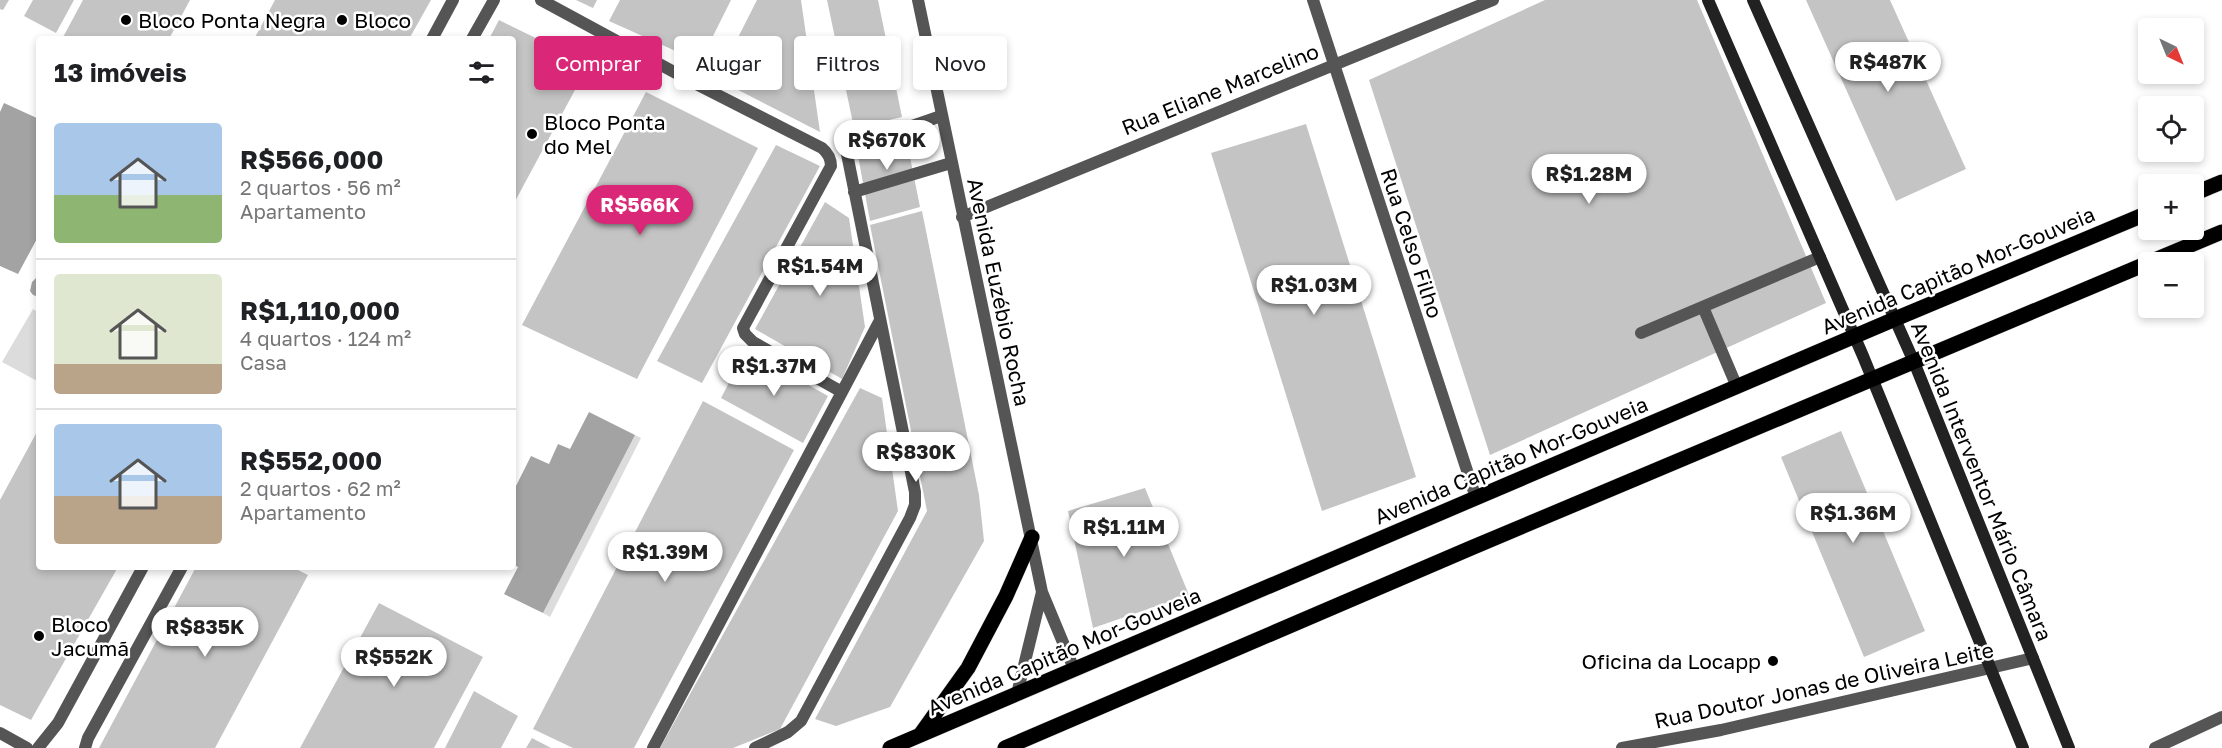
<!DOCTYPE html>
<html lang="pt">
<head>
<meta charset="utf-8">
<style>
	:root { --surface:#fff; --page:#f6f6f6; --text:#202124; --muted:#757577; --line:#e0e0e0; --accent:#db2777 }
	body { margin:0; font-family:"Golos Text",sans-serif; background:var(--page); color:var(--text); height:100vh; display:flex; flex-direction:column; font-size:22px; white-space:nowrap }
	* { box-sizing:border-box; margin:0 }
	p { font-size:20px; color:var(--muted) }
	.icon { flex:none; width:33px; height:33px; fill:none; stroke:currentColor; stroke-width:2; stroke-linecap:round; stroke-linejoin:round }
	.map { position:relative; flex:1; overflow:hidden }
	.details { position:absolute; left:36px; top:36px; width:480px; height:534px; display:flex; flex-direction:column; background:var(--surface); border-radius:6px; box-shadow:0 3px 9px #0003 }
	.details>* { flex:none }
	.banner { position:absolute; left:534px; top:36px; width:570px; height:54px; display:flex; gap:12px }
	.needle { width:39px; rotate:137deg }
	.fabs { position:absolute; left:2138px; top:18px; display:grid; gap:12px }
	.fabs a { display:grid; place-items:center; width:66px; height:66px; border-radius:6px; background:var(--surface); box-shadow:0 3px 9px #0003; font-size:30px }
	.price { position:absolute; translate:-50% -51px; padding:0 14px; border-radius:21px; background:#fff; color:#222; font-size:20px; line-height:39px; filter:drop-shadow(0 2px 3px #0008) }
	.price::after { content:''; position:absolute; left:50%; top:36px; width:18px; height:14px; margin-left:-9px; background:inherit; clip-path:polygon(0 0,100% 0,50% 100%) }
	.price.on { background:var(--accent); color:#fff }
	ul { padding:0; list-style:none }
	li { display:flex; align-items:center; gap:18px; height:150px; padding:0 18px }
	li+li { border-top:2px solid var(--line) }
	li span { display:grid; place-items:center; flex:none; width:168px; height:120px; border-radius:6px; color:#555 }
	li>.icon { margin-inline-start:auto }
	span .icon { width:72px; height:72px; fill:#fffc; stroke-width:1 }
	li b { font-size:26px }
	h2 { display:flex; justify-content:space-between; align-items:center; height:72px; padding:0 18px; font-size:26px }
	.pill { padding:0 21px; border-radius:6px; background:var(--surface); box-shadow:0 3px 9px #0003; font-size:21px; line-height:54px }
	.pill.on { background:var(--accent); color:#fff }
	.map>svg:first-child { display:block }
	.green { fill:#dcdcdc }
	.water { fill:#a3a3a3 }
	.building { fill:#c4c4c4 }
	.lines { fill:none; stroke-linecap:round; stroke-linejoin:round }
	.primary-casing { stroke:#dbdbdb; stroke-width:16 }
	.lane { stroke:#555; stroke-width:12 }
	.street { stroke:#555; stroke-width:12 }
	.secondary { stroke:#222; stroke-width:12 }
	.primary { stroke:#000; stroke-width:15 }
	.poi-dot { fill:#000; stroke:#fff; stroke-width:2 }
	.labels { text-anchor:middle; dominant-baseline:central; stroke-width:5; stroke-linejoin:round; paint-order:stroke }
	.poi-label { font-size:21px; fill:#000; stroke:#fff; text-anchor:start }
	.street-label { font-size:21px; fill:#000; stroke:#fff }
</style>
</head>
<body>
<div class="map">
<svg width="2222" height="748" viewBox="0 0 2222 748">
	<rect width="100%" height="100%" fill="#fff"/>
	<!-- green -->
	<path class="green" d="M33,309L39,313V382L2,362Z
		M635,435L641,438L550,617L543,613Z"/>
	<!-- water -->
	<path class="water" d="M4,103L39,119V235L18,274L0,266V112Z
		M39,275V297L33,295L30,291L32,282Z
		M589,412L635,435L543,613L504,594L518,567L513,564V492L531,456L549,464L558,444L570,449Z"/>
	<!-- building -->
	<path class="building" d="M0,0H9L3,10L0,9Z
		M33,0H74L56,33L24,16Z
		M83,0H190L169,39H62Z
		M275,0H431L409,39H254Z
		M576,0H597L593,8Z
		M620,0H731L700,62L609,21Z
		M757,0H801L820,132L717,79Z
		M827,0H878L902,117L854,128Z
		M1545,0H1697L1826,303L1490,455L1369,80Z
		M1806,0H1890L1966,169L1896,201Z
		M499,20L589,64L513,205V39H489Z
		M646,92L758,148L637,379L522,325Z
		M903,122L920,207L870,221L854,134Z
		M1306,124L1416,477L1322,511L1211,153Z
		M776,145L820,166L702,383L657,361Z
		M825,202L849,218L865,327L842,379L755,329Z
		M922,211L979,495L984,541L890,707L836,726L815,719L927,511L870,225Z
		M746,350L828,396L803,443L721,398Z
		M860,388L882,398L898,511L780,729L733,748H660Z
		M703,401L794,450L634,748H573L533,729Z
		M39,428V567H118L31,720L0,705V500Z
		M1841,431L1925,631L1864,657L1781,457Z
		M1145,488L1189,595L1093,628L1068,511Z
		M196,567H292L308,575L215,748H99Z
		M379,603L483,657L434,748H300Z
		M474,691L518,716L501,748H445Z
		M532,738L551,748H526Z"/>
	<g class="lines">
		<defs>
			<path id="primary" d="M2193,194L2222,182
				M2150,262L2222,232
				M920,735L968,668L1006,596L1032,537
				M890,748L1895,319L2148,213
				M1005,748L1471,548L2148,263"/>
		</defs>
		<!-- primary casing -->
		<use href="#primary" class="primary-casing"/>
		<!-- lane -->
		<path class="lane" d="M541,0L698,85L822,148C828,153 831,158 831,166L743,328L745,334L753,342L842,392L653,748
			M432,39L453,0
			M472,39L494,0
			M854,192L951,163
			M1703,307L1737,387
			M1641,333L1820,257
			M842,392L879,322
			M0,733L27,748
			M38,748L58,723L143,567
			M85,748L88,738L182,567
			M755,748L788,732L801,721L910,518L915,505V492L846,149L941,116"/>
		<!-- street -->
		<path class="street" d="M918,0L1042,592L1074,669
			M1313,0L1476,498
			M962,217L1493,0
			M1017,694L1042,592
			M1622,748L1721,730L2033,658
			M2155,748L2222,717"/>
		<!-- secondary -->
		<path class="secondary" d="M1708,0L1863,356L2023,748
			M1753,0L1914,362L2069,748"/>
		<!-- primary -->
		<use href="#primary" class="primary"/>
	</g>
	<!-- markers -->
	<g class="poi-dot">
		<circle cx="126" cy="20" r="6"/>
		<circle cx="342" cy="20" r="6"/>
		<circle cx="532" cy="134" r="6"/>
		<circle cx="39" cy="636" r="6"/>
		<circle cx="1773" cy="661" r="6"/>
	</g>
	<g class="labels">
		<!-- poi labels -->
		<g class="poi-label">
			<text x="138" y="20">Bloco Ponta Negra</text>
			<text x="354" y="20">Bloco</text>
			<text x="544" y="122">Bloco Ponta<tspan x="544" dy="24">do Mel</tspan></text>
			<text x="51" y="624">Bloco<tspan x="51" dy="24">Jacumã</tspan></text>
			<text x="1761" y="661" text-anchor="end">Oficina da Locapp</text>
		</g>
		<!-- street labels -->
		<g class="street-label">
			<text transform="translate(1220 89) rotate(-22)">Rua Eliane Marcelino</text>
			<text transform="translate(1412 243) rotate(72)">Rua Celso Filho</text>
			<text transform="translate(1958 270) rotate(-23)">Avenida Capitão Mor-Gouveia</text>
			<text transform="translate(999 292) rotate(78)">Avenida Euzébio Rocha</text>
			<text transform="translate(1511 460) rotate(-23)">Avenida Capitão Mor-Gouveia</text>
			<text transform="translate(1982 481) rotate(68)">Avenida Interventor Mário Câmara</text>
			<text transform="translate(1064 651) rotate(-23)">Avenida Capitão Mor-Gouveia</text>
			<text transform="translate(1824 685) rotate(-12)">Rua Doutor Jonas de Oliveira Leite</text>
		</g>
	</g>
</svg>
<div class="fabs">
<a><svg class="needle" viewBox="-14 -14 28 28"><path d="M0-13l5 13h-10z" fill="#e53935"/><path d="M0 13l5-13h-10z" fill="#757577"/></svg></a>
<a><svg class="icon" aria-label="locate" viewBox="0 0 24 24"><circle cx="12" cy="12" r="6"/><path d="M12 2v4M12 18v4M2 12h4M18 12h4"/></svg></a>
<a>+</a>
<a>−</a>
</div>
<b class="price" style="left:1888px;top:93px">R$487K</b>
<b class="price" style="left:887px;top:171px">R$670K</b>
<b class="price" style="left:1589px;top:205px">R$1.28M</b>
<b class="price on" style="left:640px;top:236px">R$566K</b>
<b class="price" style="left:820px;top:297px">R$1.54M</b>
<b class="price" style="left:1314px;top:316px">R$1.03M</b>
<b class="price" style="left:774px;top:397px">R$1.37M</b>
<b class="price" style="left:916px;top:483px">R$830K</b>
<b class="price" style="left:1853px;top:544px">R$1.36M</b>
<b class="price" style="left:1124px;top:558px">R$1.11M</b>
<b class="price" style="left:665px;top:583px">R$1.39M</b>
<b class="price" style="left:205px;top:658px">R$835K</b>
<b class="price" style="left:394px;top:688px">R$552K</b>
<div class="banner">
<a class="pill on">Comprar</a>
<a class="pill">Alugar</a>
<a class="pill">Filtros</a>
<a class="pill">Novo</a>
</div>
<section class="details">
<h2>13 imóveis<svg class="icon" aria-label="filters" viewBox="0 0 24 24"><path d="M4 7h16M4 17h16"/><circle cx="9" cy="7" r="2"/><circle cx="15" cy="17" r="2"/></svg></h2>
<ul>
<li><span style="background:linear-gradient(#a9c7e8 60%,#8fb573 0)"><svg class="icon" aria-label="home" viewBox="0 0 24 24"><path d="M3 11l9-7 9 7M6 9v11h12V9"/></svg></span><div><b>R$566,000</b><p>2 quartos · 56 m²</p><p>Apartamento</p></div></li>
<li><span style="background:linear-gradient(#dfe7d0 75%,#b9a48a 0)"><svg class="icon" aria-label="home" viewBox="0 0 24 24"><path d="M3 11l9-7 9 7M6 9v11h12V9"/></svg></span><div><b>R$1,110,000</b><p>4 quartos · 124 m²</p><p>Casa</p></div></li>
<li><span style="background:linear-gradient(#a9c7e8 60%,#b9a48a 0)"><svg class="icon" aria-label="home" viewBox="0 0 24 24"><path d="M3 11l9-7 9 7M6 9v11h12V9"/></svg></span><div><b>R$552,000</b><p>2 quartos · 62 m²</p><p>Apartamento</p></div></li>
</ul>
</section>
</div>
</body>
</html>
